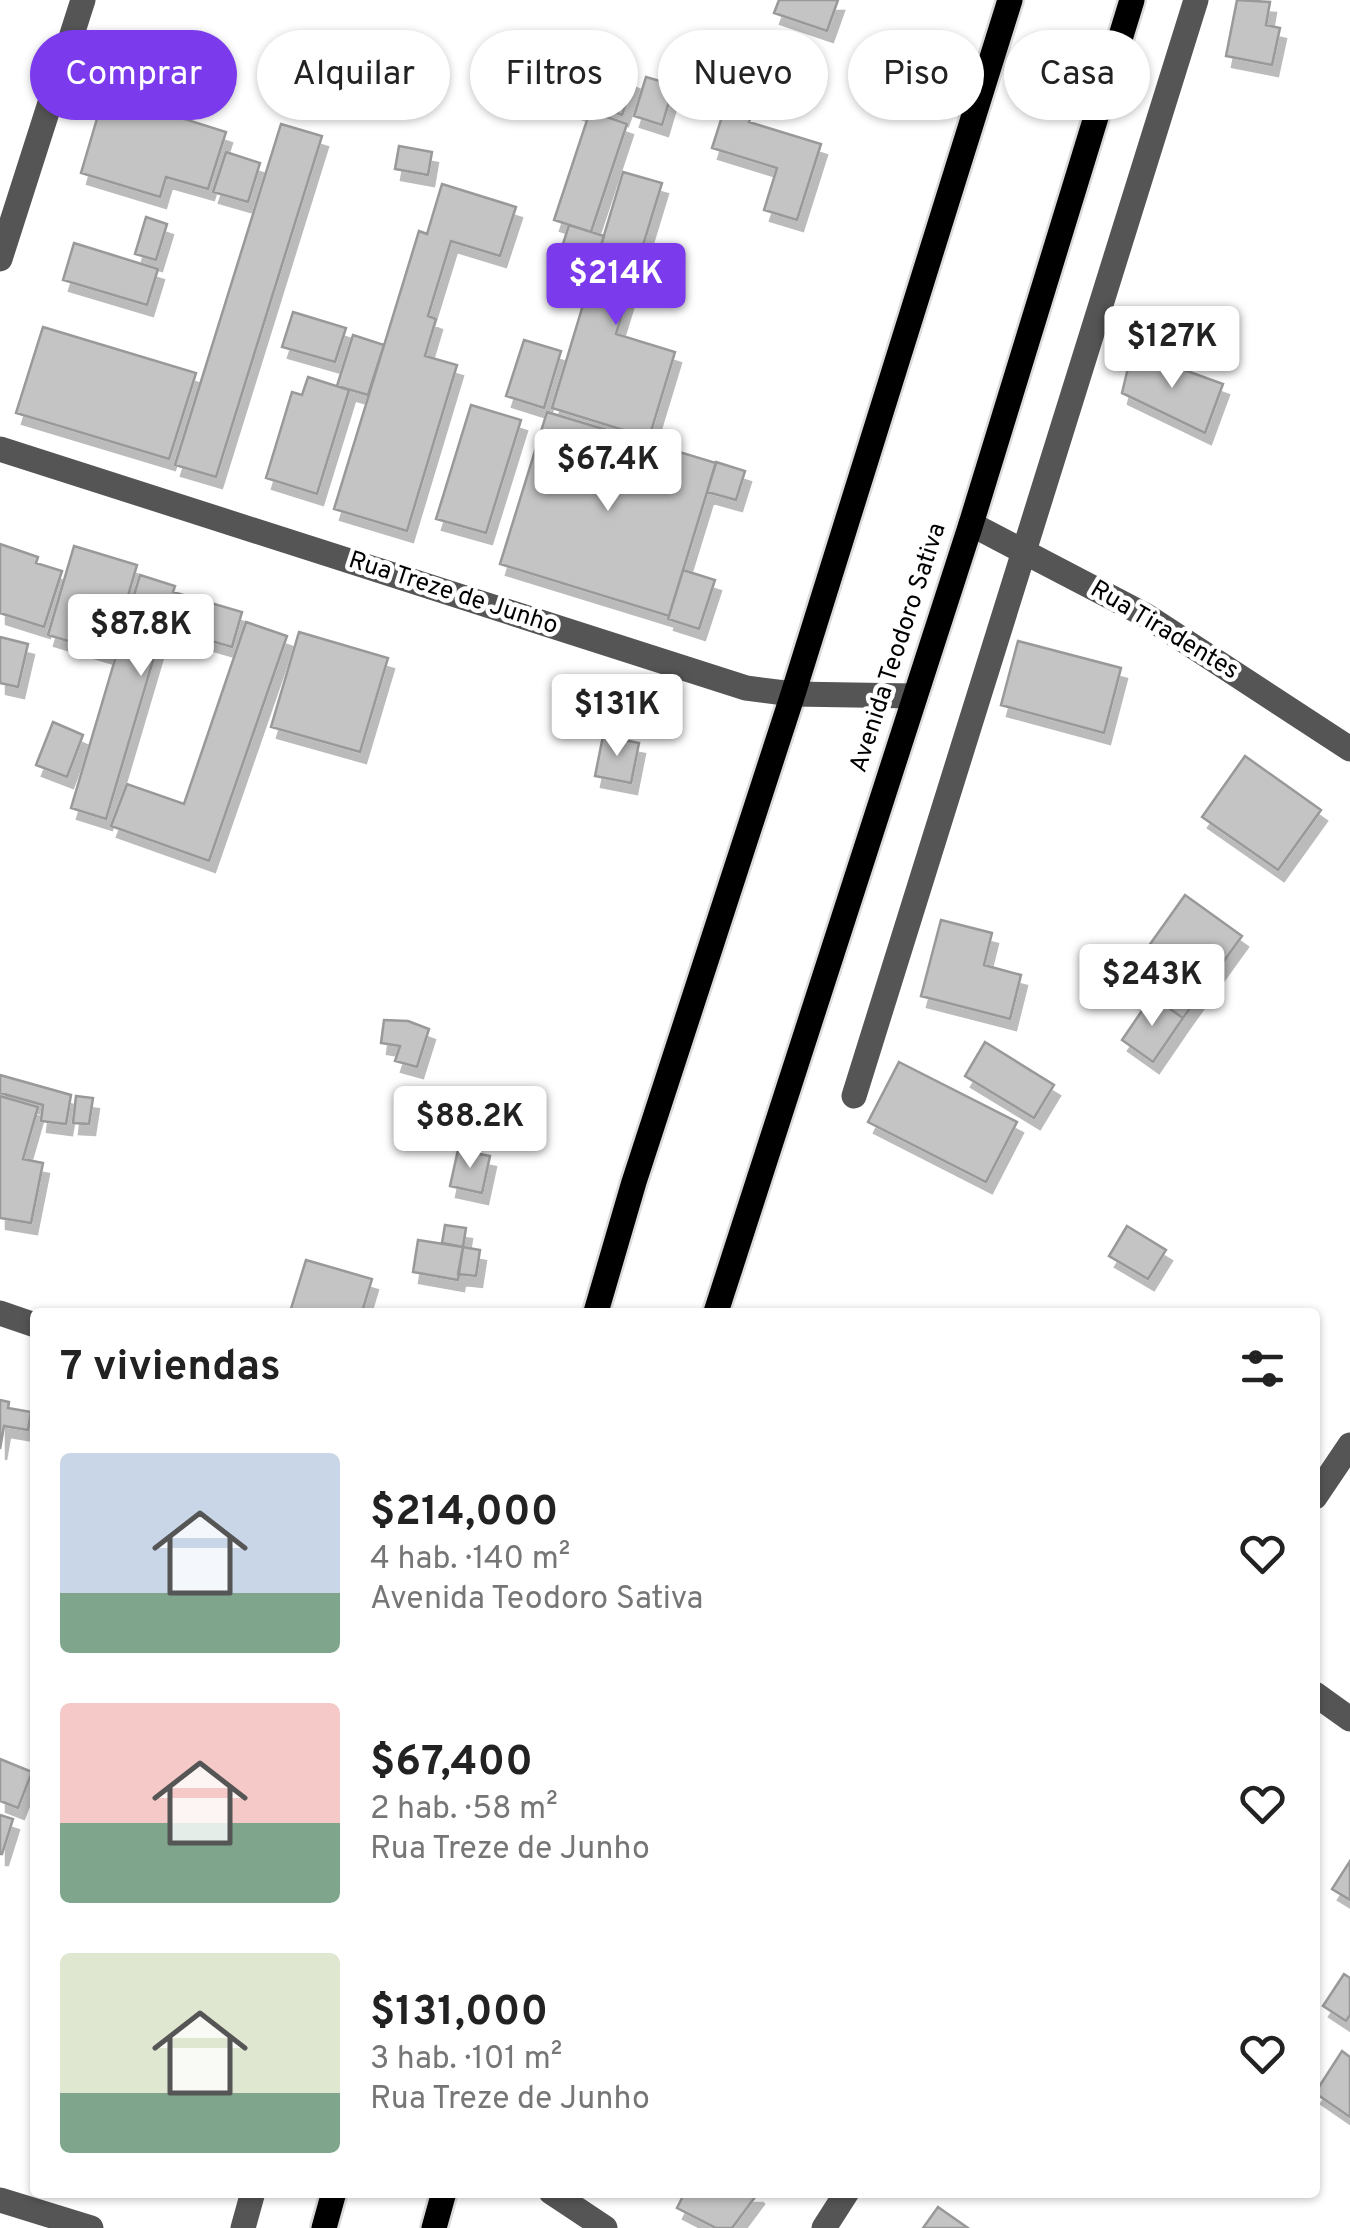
<!DOCTYPE html>
<html lang="es">
<head>
<meta charset="utf-8">
<style>
	:root { --surface:#fff; --page:#f6f6f6; --text:#222; --muted:#767676; --accent:#7c3aed }
	body { margin:0; font-family:Overpass,sans-serif; background:var(--page); color:var(--text); height:100vh; display:flex; flex-direction:column; font-size:38px; white-space:nowrap }
	* { box-sizing:border-box; margin:0 }
	p { font-size:32px; color:var(--muted) }
	.icon { flex:none; width:55px; height:55px; fill:none; stroke:currentColor; stroke-width:2; stroke-linecap:round; stroke-linejoin:round }
	.map { position:relative; flex:1; overflow:hidden }
	.sheet { position:absolute; left:30px; top:1308px; width:1290px; height:890px; display:flex; flex-direction:column; background:var(--surface); border-radius:10px; box-shadow:0 2px 8px #0004 }
	.sheet>* { flex:none }
	.hud { position:absolute; left:30px; top:30px; width:1290px; height:90px; display:flex; gap:20px }
	.price { position:absolute; translate:-50% -85px; padding:0 22px; border-radius:10px; background:#fff; color:#222; font-size:32px; line-height:65px; filter:drop-shadow(0 2px 5px #0008) }
	.price::after { content:''; position:absolute; left:50%; top:60px; width:30px; height:22px; margin-left:-15px; background:inherit; clip-path:polygon(0 0,100% 0,50% 100%) }
	.price.on { background:var(--accent); color:#fff }
	ul { padding:0; list-style:none }
	li { display:flex; align-items:center; gap:30px; height:250px; padding:0 30px }
	li span { display:grid; place-items:center; flex:none; width:280px; height:200px; border-radius:10px; color:#555 }
	li>.icon { margin-inline-start:auto }
	span .icon { width:120px; height:120px; fill:#fffc; stroke-width:1 }
	li b { font-size:42px }
	h2 { display:flex; justify-content:space-between; align-items:center; height:120px; padding:0 30px; font-size:42px }
	.chip { padding:0 35px; border-radius:45px; background:var(--surface); box-shadow:0 2px 8px #0004; font-size:35px; line-height:90px }
	.chip.on { background:var(--accent); color:#fff }
	.map>svg:first-child { display:block }
	.building { fill:#c4c4c4; stroke:#999; stroke-width:2.5; filter:url(#shadow) }
	.lines { fill:none; stroke-linecap:round; stroke-linejoin:round }
	.major-casing { stroke:#dbdbdb; stroke-width:30 }
	.minor { stroke:#555; stroke-width:25 }
	.major { stroke:#000; stroke-width:25 }
	.labels { text-anchor:middle; dominant-baseline:central; stroke-width:9; stroke-linejoin:round; paint-order:stroke }
	.street-label { font-size:25px; fill:#000; stroke:#fff }
</style>
</head>
<body>
<div class="map">
<svg width="1350" height="2228" viewBox="0 0 1350 2228">
	<defs>
		<filter id="shadow"><feDropShadow dx="6" dy="11" stdDeviation="0" flood-color="#0004"/></filter>
	</defs>
	<rect width="100%" height="100%" fill="#fff"/>
	<!-- building -->
	<path class="building" d="M779,0H838L827,31L774,13Z
		M1237,0L1270,2L1266,25L1280,28L1272,65L1226,56Z
		M566,36L589,44L584,59L603,67L586,112L543,95Z
		M608,68L635,79L622,115L594,104Z
		M646,77L674,85L662,125L634,116Z
		M155,91L184,99L178,117L226,132L208,189L166,177L160,197L81,173L104,95L149,108Z
		M725,107L752,115L749,122L821,144L797,220L764,210L777,168L712,148Z
		M590,111L627,124L591,232L554,220Z
		M281,124L322,136L216,477L175,465Z
		M399,146L432,152L428,175L395,169Z
		M226,152L260,163L248,202L213,192Z
		M623,172L662,183L616,334L675,352L649,438L552,408Z
		M442,184L516,207L500,256L451,241L428,316L436,319L425,356L457,365L407,531L334,509L419,231L427,234Z
		M146,217L167,224L156,260L135,254Z
		M569,225L604,236L591,280L555,269Z
		M74,243L158,269L147,305L63,280Z
		M293,312L346,328L335,362L282,347Z
		M43,327L196,373L169,459L16,413Z
		M353,335L384,345L368,395L337,386Z
		M524,340L561,351L544,408L506,396Z
		M1132,351L1223,384L1205,433L1122,393Z
		M308,377L349,390L317,494L266,478L292,392L302,395Z
		M471,405L521,420L486,533L436,519Z
		M547,412L716,463L669,616L500,564Z
		M716,462L745,471L736,500L707,492Z
		M0,544L38,557L36,563L62,571L44,627L0,613Z
		M74,546L137,565L111,654L48,635Z
		M683,570L715,580L699,629L668,619Z
		M140,575L175,586L173,592L242,612L232,647L163,627L106,819L71,808Z
		M246,622L287,636L209,861L111,826L127,784L184,804Z
		M299,632L388,658L360,752L271,727Z
		M0,637L28,644L18,687L0,683Z
		M1018,641L1121,668L1104,733L1001,705Z
		M53,722L83,735L67,777L36,765Z
		M603,736L639,743L631,783L595,776Z
		M1245,756L1321,810L1278,870L1202,817Z
		M1185,895L1242,936L1183,1018L1126,978Z
		M941,920L992,933L984,965L1021,975L1010,1019L921,996Z
		M1152,996L1183,1018L1153,1062L1122,1040Z
		M384,1020L408,1021L429,1029L417,1067L395,1061L400,1046L381,1043Z
		M985,1042L1054,1085L1034,1118L965,1076Z
		M899,1062L1017,1122L986,1182L868,1122Z
		M0,1075L71,1095L66,1124L41,1121L43,1105L0,1093Z
		M0,1096L38,1107L23,1159L43,1163L31,1223L0,1218Z
		M76,1096L93,1098L89,1124L73,1123Z
		M458,1150L490,1156L482,1193L450,1186Z
		M445,1225L466,1228L463,1247L442,1243Z
		M1127,1226L1166,1250L1148,1279L1109,1256Z
		M418,1240L463,1247L458,1280L413,1272Z
		M463,1247L480,1250L476,1276L458,1274Z
		M306,1260L372,1279L362,1312H290Z
		M0,1400L9,1402L8,1408L31,1412L28,1430L4,1426L0,1449Z
		M0,1759L32,1772L18,1808L0,1801Z
		M0,1815L13,1819L2,1854H0Z
		M1350,1861V1900L1332,1889Z
		M1344,1974L1350,1978V2015L1346,2021L1323,2006Z
		M1342,2051L1350,2057V2117L1315,2093Z
		M685,2192H757L758,2193L732,2228H716L677,2208Z
		M938,2207L968,2228H923Z"/>
	<g class="lines">
		<defs>
			<path id="major" d="M596,1312L634,1182L793,694L1010,0
				M716,1312L971,524L1132,0
				M324,2228L334,2192
				M434,2228L444,2192"/>
		</defs>
		<!-- major casing -->
		<use href="#major" class="major-casing"/>
		<!-- minor -->
		<path class="minor" d="M0,259L83,0
			M0,449L746,688L793,694L914,696
			M971,524L1145,615L1350,749
			M854,1096L1196,0
			M0,1313L35,1325
			M1315,1497L1350,1445
			M1315,1694L1350,1719
			M551,2192L605,2228
			M0,2200L91,2228
			M243,2228L253,2192
			M824,2228L847,2192"/>
		<!-- major -->
		<use href="#major" class="major"/>
	</g>
	<g class="labels">
		<!-- street labels -->
		<g class="street-label">
			<text transform="translate(453 594) rotate(18)">Rua Treze de Junho</text>
			<text transform="translate(1164 631) rotate(31)">Rua Tiradentes</text>
			<text transform="translate(899 648) rotate(-72)">Avenida Teodoro Sativa</text>
		</g>
	</g>
</svg>
<b class="price on" style="left:616px;top:328px">$214K</b>
<b class="price" style="left:1172px;top:391px">$127K</b>
<b class="price" style="left:608px;top:514px">$67.4K</b>
<b class="price" style="left:141px;top:679px">$87.8K</b>
<b class="price" style="left:617px;top:759px">$131K</b>
<b class="price" style="left:1152px;top:1029px">$243K</b>
<b class="price" style="left:470px;top:1171px">$88.2K</b>
<div class="hud">
<a class="chip on">Comprar</a>
<a class="chip">Alquilar</a>
<a class="chip">Filtros</a>
<a class="chip">Nuevo</a>
<a class="chip">Piso</a>
<a class="chip">Casa</a>
</div>
<section class="sheet">
<h2>7 viviendas<svg class="icon" aria-label="filters" viewBox="0 0 24 24"><path d="M4 7h16M4 17h16"/><circle cx="9" cy="7" r="2"/><circle cx="15" cy="17" r="2"/></svg></h2>
<ul>
<li><span style="background:linear-gradient(#c9d6e8 70%,#7fa58c 0)"><svg class="icon" aria-label="home" viewBox="0 0 24 24"><path d="M3 11l9-7 9 7M6 9v11h12V9"/></svg></span><div><b>$214,000</b><p>4 hab. · 140 m²</p><p>Avenida Teodoro Sativa</p></div><svg class="icon" aria-label="heart" viewBox="0 0 24 24"><path d="M12 20l-8-8c-3-5 5-10 8-4 3-6 11-1 8 4z"/></svg></li>
<li><span style="background:linear-gradient(#f6c9c9 60%,#7fa58c 0)"><svg class="icon" aria-label="home" viewBox="0 0 24 24"><path d="M3 11l9-7 9 7M6 9v11h12V9"/></svg></span><div><b>$67,400</b><p>2 hab. · 58 m²</p><p>Rua Treze de Junho</p></div><svg class="icon" aria-label="heart" viewBox="0 0 24 24"><path d="M12 20l-8-8c-3-5 5-10 8-4 3-6 11-1 8 4z"/></svg></li>
<li><span style="background:linear-gradient(#dfe7d0 70%,#7fa58c 0)"><svg class="icon" aria-label="home" viewBox="0 0 24 24"><path d="M3 11l9-7 9 7M6 9v11h12V9"/></svg></span><div><b>$131,000</b><p>3 hab. · 101 m²</p><p>Rua Treze de Junho</p></div><svg class="icon" aria-label="heart" viewBox="0 0 24 24"><path d="M12 20l-8-8c-3-5 5-10 8-4 3-6 11-1 8 4z"/></svg></li>
</ul>
</section>
</div>
</body>
</html>
